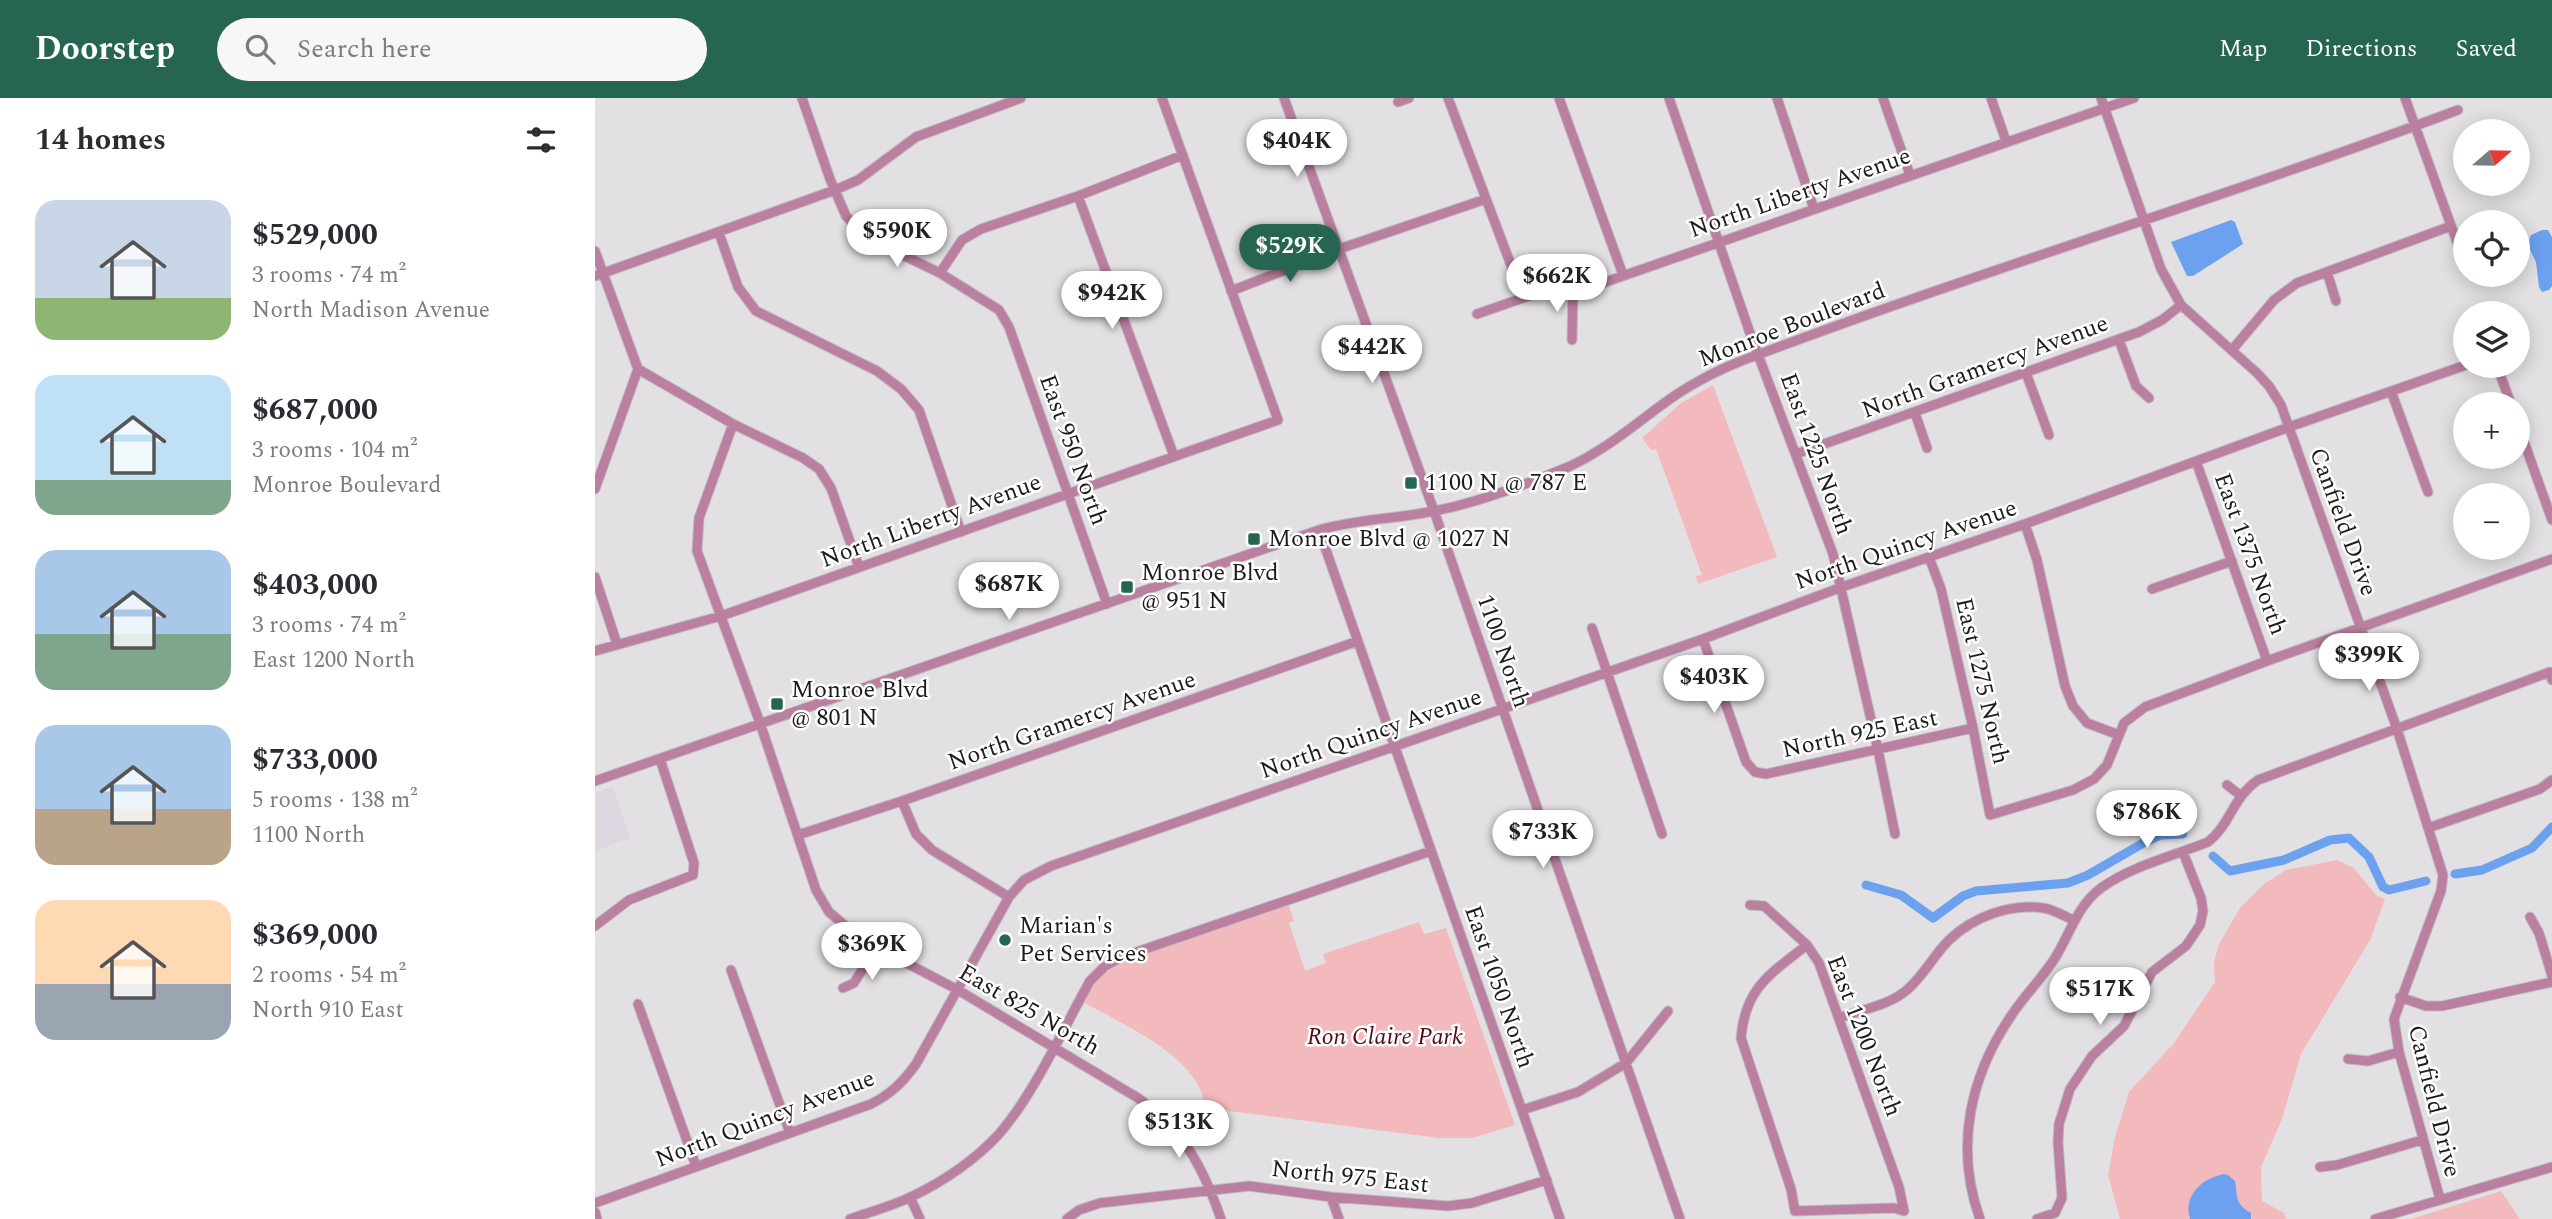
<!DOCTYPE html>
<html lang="en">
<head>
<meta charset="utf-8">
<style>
	:root { --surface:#fff; --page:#f7f7f7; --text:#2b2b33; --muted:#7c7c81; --accent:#256552 }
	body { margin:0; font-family:Spectral,serif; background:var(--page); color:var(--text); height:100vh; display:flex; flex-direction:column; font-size:26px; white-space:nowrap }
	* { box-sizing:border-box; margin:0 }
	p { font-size:23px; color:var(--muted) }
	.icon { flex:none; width:38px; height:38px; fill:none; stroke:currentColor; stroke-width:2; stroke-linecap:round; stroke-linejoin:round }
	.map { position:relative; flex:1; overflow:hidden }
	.details { display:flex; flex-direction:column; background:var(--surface); width:595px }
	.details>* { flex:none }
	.needle { width:46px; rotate:70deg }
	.controls { position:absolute; left:1858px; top:21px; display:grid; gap:14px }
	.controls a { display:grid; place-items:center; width:77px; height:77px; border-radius:50%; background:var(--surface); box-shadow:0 4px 18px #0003; font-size:35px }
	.price { position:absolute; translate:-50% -60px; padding:0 16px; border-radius:24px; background:#fff; color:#222; font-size:23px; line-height:46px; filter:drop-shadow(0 2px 4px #0008) }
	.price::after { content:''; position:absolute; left:50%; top:42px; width:21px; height:16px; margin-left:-10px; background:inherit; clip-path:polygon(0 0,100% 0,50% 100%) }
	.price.selected { background:var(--accent); color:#fff }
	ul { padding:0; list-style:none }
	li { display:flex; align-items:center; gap:21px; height:175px; padding:0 35px }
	li span { display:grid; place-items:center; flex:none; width:196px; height:140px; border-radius:21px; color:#555 }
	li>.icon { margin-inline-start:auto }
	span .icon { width:84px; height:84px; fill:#fffc; stroke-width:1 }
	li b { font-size:30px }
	h2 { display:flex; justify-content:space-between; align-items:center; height:84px; padding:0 35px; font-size:30px }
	header { display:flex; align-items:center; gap:42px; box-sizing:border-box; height:98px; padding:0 35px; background:var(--accent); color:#fff }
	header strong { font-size:33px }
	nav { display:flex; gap:38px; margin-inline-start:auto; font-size:24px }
	.search { width:490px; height:63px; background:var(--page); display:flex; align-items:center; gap:18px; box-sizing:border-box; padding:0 24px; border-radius:38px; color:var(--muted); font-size:26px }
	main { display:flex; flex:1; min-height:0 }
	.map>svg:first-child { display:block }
	.built { fill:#ded6e1 }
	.green { fill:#f3babd }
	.water { fill:#6ca1f0 }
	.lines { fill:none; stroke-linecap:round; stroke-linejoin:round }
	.canal { stroke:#6ca1f0; stroke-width:9 }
	.minor-casing { stroke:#bfbdc0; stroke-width:11 }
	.minor { stroke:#bb7f9f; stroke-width:9 }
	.poi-dot { fill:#256552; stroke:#fff; stroke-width:2.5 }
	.labels { text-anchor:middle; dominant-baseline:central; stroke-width:5; stroke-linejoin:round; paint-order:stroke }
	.street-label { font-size:24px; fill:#1d1c1d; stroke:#fff }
	.poi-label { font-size:24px; fill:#1d1c1d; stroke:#fff; text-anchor:start }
	.park-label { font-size:24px; font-style:italic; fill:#4e0c19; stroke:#fff }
</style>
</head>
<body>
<header>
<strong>Doorstep</strong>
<div class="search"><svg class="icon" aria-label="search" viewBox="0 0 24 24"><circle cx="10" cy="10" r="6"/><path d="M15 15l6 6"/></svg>Search here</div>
<nav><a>Map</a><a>Directions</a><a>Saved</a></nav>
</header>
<main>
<section class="details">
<h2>14 homes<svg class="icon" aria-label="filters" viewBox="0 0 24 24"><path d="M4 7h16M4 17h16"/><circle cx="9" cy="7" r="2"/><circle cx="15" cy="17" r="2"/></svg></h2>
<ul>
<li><span style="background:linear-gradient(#c9d6e8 70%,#8fb573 0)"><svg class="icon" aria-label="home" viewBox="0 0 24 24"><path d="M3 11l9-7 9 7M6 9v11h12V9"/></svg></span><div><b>$529,000</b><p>3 rooms · 74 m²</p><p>North Madison Avenue</p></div></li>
<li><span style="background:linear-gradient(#bfe0f5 75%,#7fa58c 0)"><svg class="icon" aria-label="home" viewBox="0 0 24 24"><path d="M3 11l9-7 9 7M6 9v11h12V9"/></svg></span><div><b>$687,000</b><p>3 rooms · 104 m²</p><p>Monroe Boulevard</p></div></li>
<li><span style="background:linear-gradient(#a9c7e8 60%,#7fa58c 0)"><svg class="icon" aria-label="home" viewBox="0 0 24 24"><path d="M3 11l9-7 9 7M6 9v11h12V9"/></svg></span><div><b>$403,000</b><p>3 rooms · 74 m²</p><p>East 1200 North</p></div></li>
<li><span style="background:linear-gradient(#a9c7e8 60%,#b9a48a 0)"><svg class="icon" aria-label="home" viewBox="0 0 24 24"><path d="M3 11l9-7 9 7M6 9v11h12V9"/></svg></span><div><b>$733,000</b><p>5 rooms · 138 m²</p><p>1100 North</p></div></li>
<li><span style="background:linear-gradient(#ffd9b3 60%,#9aa5b1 0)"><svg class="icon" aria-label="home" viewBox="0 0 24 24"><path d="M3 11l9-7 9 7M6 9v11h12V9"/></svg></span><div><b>$369,000</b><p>2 rooms · 54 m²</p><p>North 910 East</p></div></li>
</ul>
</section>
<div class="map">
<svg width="1957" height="1121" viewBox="0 0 1957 1121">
	<rect width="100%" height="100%" fill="#e3e0e4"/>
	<!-- built -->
	<path class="built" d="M18,688L35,740L0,753V695Z"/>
	<!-- green -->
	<path class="green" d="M1118,287L1182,459L1103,486L1101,478L1107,477L1061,351L1056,352L1047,340L1086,305Z
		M1742,762L1759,770L1781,797L1790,801L1775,842L1706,956L1687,1021L1666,1069L1667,1103L1689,1115L1691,1121H1656L1657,1118L1647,1110L1639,1098L1641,1089L1594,1115L1595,1121H1525L1513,1077L1520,1039L1534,994L1579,945L1620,884L1619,864L1624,846L1645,810L1669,786L1691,772Z
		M694,807L699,823L694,825L710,873L731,865L728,856L824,824L829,836L851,830L920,1027L877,1040H844L612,1010C609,1003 607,995 604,989C584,950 525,925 488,904C499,886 508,873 527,863Z
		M1906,1093L1925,1121H1816Z"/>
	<!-- water -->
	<path class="water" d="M1636,122L1640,124L1648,146L1598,178H1592L1576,144Z
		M1947,132H1953L1957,139V188L1954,192L1947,194L1944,189L1941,164L1932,146L1936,137Z
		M1628,1076L1633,1077L1640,1083C1643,1099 1639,1105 1656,1115V1121H1595C1588,1097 1607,1081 1628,1076Z"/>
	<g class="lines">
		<!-- canal -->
		<path class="canal" d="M1618,758L1635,773L1689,762L1735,742L1754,740L1774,759L1788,789L1794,792L1831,783
			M1860,776L1887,772L1937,750L1957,729
			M1271,787L1306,797L1338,820L1368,798L1381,793L1473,785L1493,777L1550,744L1566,737L1588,736"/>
		<defs>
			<path id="minor" d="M207,0L235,81L251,118L272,140L345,175L404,212L414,229L512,506
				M689,0L839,413L1085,1121
				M853,0L928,199
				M964,0L1028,177
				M1074,0L1156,238L1238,456L1283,652L1300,736
				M1182,0L1219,111
				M1288,0L1315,77
				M1396,0L1411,43
				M1506,0L1566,171L1586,207L1662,275L1674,288L1686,307L1802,631L1848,777L1846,793L1799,921L1804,954L1845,1101
				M1810,0L1867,158
				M803,4L814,0
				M483,98L579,358
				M124,135L143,189L161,213L282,273L306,291L324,312L366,434
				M0,153L43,271L138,326L208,360L224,371L236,390L264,469
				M1732,174L1741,203
				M345,175L367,142L386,131L483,98L588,57
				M0,178L240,92L263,82L321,39L426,0
				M636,193L744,151L891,101
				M882,216L954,191L999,188L1539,0
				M977,242L978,191
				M1524,242L1541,288L1554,300
				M1637,252L1679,202L1702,185L1856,128
				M1902,268L1916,306
				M1431,275L1454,337
				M1796,293L1833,394
				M1320,315L1332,350
				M138,326L104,420L102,453L165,625L221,792L234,814L254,831L281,849L363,892L543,1000C589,1033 608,1069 626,1121
				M1923,327L1957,422
				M1201,356L1544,234L1567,222L1586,207
				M1601,363L1672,563
				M0,391L43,271
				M1430,426L1442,462L1470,588L1478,608L1492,625L1524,637
				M724,432L965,1121
				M1334,459L1346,491L1378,630L1395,717L1478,692L1499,681L1512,667L1529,625L1550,609L1672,563L1957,461
				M0,479L22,546
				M1557,491L1637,463
				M997,530L1067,736
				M1108,541L1151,664L1160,674L1171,676L1378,630
				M0,553L126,518L683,322L567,0
				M0,683L724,432C762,421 801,421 839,413C882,405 932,386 973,369C1011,352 1041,325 1075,301C1102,282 1131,268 1162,257C1394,170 1631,99 1863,12
				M1632,687L1645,697
				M307,703L321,736L337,752L414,799
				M1833,730L1945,691L1957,682
				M203,737L307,703L763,543
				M1155,807L1169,808L1212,847L1224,865L1304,1089L1309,1113L1299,1110L1200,1113L1196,1091L1146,940C1150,890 1175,876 1212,847
				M1935,819L1944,835L1957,878
				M0,828L34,802L98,777L99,765L65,661
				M136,872L195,1035
				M248,890L259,885L281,849
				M1805,899L1831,908H1847L1957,884
				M43,906L101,1068
				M1244,920C1265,912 1296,907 1313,891C1329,877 1339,857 1354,842C1378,819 1415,805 1448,810C1458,811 1469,818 1478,822
				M1753,961L1773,963L1804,954
				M927,1012L983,994L1031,965L1073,913
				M1725,1069L1742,1067L1827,1042
				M315,1099L325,1121
				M736,1099L744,1121
				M0,1105L276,1006C296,996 308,984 321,966L414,799L429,782L456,768L1108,541L1247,489L1430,426L1694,329L1871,267
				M0,1114L2,1121
				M255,1121C275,1114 297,1108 316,1099C347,1084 380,1062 404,1036C439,996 468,931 495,883L510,868L527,859L836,753
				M472,1121L484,1112L505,1105L654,1088L736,1099L853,1108L877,1105L952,1082
				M1385,1121C1359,1049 1375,977 1418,915C1431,896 1448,879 1460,860C1475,836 1482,808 1506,790C1537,768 1578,758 1613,744C1636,726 1637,700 1663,682L1955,574L1957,582
				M1442,1121L1460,1115L1467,1100L1463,1044L1464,1026L1475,991L1497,958L1529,928L1557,874L1591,848L1605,827L1608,813L1606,800L1588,754
				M1780,1121L1957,1069"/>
		</defs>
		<!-- minor casing -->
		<use href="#minor" class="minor-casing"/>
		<!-- minor -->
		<use href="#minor" class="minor"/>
	</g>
	<!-- markers -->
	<g class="poi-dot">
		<rect x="809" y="378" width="14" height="14" rx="3.5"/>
		<rect x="652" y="434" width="14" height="14" rx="3.5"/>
		<rect x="525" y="482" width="14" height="14" rx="3.5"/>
		<rect x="175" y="599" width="14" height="14" rx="3.5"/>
		<circle cx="410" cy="842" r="7"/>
	</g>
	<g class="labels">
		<!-- street labels -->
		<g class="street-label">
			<text transform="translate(1205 95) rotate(-19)">North Liberty Avenue</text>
			<text transform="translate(1197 227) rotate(-21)">Monroe Boulevard</text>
			<text transform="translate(1390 269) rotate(-20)">North Gramercy Avenue</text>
			<text transform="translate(478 352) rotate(70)">East 950 North</text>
			<text transform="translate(1221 356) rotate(70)">East 1225 North</text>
			<text transform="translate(336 423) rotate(-20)">North Liberty Avenue</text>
			<text transform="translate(1748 424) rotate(70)">Canfield Drive</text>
			<text transform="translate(1311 447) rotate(-19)">North Quincy Avenue</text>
			<text transform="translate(1655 456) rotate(70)">East 1375 North</text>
			<text transform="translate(908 553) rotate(71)">1100 North</text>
			<text transform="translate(1387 583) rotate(77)">East 1275 North</text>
			<text transform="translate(477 623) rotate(-19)">North Gramercy Avenue</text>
			<text transform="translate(776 636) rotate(-19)">North Quincy Avenue</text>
			<text transform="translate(1265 636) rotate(-12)">North 925 East</text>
			<text transform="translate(904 889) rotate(71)">East 1050 North</text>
			<text transform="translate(434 912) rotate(30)">East 825 North</text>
			<text transform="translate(1269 938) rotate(69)">East 1200 North</text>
			<text transform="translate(1839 1003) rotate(76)">Canfield Drive</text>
			<text transform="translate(170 1021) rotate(-21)">North Quincy Avenue</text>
			<text transform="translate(755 1079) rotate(6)">North 975 East</text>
		</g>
		<!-- poi labels -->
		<g class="poi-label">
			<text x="830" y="385">1100 N @ 787 E</text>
			<text x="673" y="441">Monroe Blvd @ 1027 N</text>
			<text x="546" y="475">Monroe Blvd<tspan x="546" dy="28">@ 951 N</tspan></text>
			<text x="196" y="592">Monroe Blvd<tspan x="196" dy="28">@ 801 N</tspan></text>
			<text x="424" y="828">Marian's<tspan x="424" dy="28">Pet Services</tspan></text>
		</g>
		<!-- park labels -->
		<g class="park-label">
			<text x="790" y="939">Ron Claire Park</text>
		</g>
	</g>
</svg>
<div class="controls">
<a><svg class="needle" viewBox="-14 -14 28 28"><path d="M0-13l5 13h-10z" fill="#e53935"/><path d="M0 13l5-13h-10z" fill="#7c7c81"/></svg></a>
<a><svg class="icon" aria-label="locate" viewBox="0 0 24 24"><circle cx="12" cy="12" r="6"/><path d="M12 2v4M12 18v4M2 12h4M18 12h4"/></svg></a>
<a><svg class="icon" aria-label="layers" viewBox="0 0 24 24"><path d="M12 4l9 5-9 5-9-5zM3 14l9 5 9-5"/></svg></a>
<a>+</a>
<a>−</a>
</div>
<b class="price" style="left:702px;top:81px">$404K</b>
<b class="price" style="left:302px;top:171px">$590K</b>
<b class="price selected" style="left:695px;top:186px">$529K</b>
<b class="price" style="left:962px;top:216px">$662K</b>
<b class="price" style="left:517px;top:233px">$942K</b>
<b class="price" style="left:777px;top:287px">$442K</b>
<b class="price" style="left:414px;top:524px">$687K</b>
<b class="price" style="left:1774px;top:595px">$399K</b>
<b class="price" style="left:1119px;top:617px">$403K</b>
<b class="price" style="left:1552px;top:752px">$786K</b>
<b class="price" style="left:948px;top:772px">$733K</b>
<b class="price" style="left:277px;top:884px">$369K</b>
<b class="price" style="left:1505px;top:929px">$517K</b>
<b class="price" style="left:584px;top:1062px">$513K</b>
</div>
</main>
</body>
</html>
